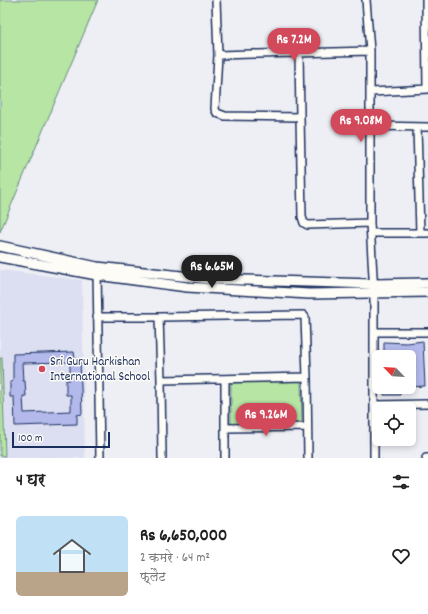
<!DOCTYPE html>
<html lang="hi">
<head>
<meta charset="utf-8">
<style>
	:root { --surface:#fff; --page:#f6f6f6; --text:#222; --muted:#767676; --line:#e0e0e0; --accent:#d1495b }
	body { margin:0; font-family:Dekko,"Playpen Sans Deva",sans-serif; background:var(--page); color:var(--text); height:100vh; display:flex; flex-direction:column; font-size:15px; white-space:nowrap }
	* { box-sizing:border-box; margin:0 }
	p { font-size:13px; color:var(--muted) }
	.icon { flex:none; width:22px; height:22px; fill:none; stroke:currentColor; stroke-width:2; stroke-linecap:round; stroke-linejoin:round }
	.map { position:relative; height:458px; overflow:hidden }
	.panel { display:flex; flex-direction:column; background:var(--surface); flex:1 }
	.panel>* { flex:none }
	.needle { width:26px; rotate:295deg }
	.fabs { position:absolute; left:372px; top:350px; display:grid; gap:8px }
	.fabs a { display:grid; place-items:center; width:44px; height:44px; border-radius:6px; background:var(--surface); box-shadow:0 2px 6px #0003; font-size:20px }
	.scale { position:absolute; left:12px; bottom:10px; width:98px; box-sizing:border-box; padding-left:4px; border:2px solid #1b2f5e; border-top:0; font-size:11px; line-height:14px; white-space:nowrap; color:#1b2f5e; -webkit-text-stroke:3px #fdfcf7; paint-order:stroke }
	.price { position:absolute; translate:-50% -34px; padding:0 9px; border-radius:14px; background:var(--accent); color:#fff; font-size:13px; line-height:26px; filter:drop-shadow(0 1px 2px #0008) }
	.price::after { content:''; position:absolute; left:50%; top:24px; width:12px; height:9px; margin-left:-6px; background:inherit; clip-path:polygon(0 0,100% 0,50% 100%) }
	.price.selected { background:#222; color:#fff }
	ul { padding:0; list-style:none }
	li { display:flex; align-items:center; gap:12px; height:100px; padding:0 16px }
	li+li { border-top:1px solid var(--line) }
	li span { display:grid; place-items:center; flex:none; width:112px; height:80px; border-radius:6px; color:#555 }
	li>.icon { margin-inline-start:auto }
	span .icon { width:48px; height:48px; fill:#fffc; stroke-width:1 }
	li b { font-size:17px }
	h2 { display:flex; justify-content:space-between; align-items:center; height:48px; padding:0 16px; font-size:17px }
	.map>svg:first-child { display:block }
	.built { fill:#dcdff2 }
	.green { fill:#b6e5a4; stroke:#688a81 }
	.building { fill:#b3baeb; stroke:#1b2f5e; fill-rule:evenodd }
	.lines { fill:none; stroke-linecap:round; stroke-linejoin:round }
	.minor-casing { stroke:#1b2f5e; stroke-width:10 }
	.tertiary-casing { stroke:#1b2f5e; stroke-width:12 }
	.minor { stroke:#fdfcf7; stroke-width:7 }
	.tertiary { stroke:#fdfcf7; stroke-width:9 }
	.poi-dot { fill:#d1495b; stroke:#fdfcf7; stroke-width:1.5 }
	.labels { text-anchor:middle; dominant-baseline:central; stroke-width:3; stroke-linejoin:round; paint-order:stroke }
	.poi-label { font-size:13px; fill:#1b2f5e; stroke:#fdfcf7; text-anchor:start }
</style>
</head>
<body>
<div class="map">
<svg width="428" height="458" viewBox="0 0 428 458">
	<rect width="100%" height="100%" fill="#eeeff5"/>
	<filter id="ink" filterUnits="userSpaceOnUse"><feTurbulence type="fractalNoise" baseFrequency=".025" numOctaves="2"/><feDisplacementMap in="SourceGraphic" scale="8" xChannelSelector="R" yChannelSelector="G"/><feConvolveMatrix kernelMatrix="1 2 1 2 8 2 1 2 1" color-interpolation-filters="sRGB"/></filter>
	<g filter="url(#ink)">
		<!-- built -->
		<path class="built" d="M0,270L82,280L85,458H0Z"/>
		<!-- green -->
		<path class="green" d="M0,0H98L0,232Z
			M0,358H2L5,456H0Z
			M301,380L302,426H231V381Z"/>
		<!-- building -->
		<path class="building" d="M423,341L425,386L409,387V357H384V342L407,343Z
			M74,352L75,359H80L82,414L77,415V424L15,426L14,397H10V382L13,381V354ZM70,362V380H66V395H71V411L24,413L23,396H26L25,381H23L22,363Z
			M384,387H400V395H384Z"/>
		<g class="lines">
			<defs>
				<path id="minor" d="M216,0L218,55L215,109L217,113L225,116L300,117L302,217L304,223L308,225L370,223
					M366,0L370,51V223L374,294V458
					M426,0L427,89
					M299,52L300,117
					M218,55L370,51
					M371,92L428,89
					M371,126L428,127
					M417,127L420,233
					M371,233H428
					M97,271L100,458
					M97,317H159
					M374,332H428
					M225,379V458
					M161,380L159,317L303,315L305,317L307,377
					M374,405L428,404
					M225,428L307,427
					M162,458L161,380L307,377L308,458
					M426,458H428"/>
				<path id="tertiary" d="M0,246L97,267L210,279L373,284L428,283
					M0,257L97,275L187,287L309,294L428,292"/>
			</defs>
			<!-- minor casing -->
			<use href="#minor" class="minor-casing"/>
			<!-- tertiary casing -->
			<use href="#tertiary" class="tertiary-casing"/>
			<!-- minor -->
			<use href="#minor" class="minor"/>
			<!-- tertiary -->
			<use href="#tertiary" class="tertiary"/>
		</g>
	</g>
	<!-- markers -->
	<circle class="poi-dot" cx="42" cy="369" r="4"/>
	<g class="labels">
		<!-- poi labels -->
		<g class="poi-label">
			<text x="50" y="362">Sri Guru Harkishan<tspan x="50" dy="15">International School</tspan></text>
		</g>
	</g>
</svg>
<div class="fabs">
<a><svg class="needle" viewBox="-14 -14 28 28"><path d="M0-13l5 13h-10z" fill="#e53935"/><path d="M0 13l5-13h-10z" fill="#767676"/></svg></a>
<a><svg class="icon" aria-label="locate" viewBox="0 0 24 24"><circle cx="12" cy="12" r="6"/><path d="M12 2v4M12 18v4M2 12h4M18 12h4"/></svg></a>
</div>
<div class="scale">100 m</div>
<b class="price" style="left:294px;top:62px">Rs 7.2M</b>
<b class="price" style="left:361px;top:143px">Rs 9.08M</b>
<b class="price selected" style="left:212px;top:289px">Rs 6.65M</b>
<b class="price" style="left:266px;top:437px">Rs 9.26M</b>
</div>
<section class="panel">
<h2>4 घर<svg class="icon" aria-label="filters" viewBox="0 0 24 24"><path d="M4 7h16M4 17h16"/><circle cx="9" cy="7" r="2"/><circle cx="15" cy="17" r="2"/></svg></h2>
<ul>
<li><span style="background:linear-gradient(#bfe0f5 70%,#b9a48a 0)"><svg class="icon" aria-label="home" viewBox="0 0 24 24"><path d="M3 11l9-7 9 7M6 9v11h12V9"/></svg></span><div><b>Rs 6,650,000</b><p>2 कमरे · 64 m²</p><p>फ़्लैट</p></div><svg class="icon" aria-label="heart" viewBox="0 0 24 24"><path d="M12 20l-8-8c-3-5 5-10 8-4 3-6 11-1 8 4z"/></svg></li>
</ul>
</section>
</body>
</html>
